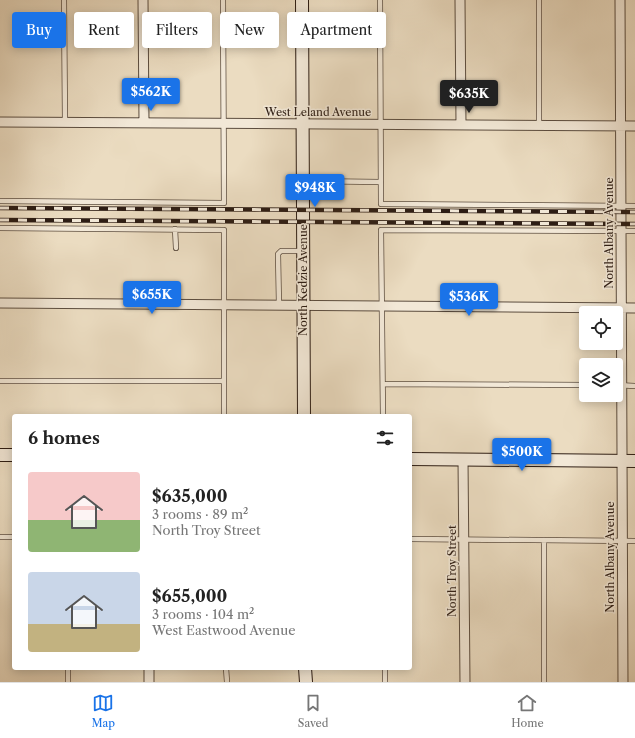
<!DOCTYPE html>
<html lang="en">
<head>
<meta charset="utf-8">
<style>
	:root { --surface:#fff; --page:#f2f2f2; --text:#222; --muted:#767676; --line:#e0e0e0; --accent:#1a73e8 }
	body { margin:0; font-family:"Libre Caslon Text",serif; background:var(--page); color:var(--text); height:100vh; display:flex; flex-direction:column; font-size:15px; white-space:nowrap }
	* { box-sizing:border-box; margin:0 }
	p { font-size:13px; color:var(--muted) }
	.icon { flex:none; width:22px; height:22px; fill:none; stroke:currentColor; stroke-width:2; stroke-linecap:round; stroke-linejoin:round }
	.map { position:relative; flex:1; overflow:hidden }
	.side { position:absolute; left:12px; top:414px; width:400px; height:256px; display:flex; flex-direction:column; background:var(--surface); border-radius:4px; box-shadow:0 2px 10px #0003 }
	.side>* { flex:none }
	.hud { position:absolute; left:12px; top:12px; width:400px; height:36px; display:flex; gap:8px }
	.controls { position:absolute; left:579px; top:306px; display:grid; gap:8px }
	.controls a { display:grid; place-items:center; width:44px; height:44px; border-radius:4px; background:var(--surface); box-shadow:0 2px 10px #0003; font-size:20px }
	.price { position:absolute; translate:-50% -34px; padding:0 9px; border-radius:4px; background:var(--accent); color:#fff; font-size:13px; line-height:26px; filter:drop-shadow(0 1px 2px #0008) }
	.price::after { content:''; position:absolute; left:50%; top:24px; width:12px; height:9px; margin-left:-6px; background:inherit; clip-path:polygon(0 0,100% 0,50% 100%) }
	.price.current { background:#222; color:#fff }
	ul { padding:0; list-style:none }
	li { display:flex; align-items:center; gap:12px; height:100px; padding:0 16px }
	li span { display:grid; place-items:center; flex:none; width:112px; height:80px; border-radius:4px; color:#555 }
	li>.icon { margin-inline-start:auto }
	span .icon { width:48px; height:48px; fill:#fffc; stroke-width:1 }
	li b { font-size:17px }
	h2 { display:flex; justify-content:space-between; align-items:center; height:48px; padding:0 16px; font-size:17px }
	.chip { padding:0 14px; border-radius:4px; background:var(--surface); box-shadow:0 2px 10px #0003; font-size:14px; line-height:36px }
	.chip.current { background:var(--accent); color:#fff }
	.menu { display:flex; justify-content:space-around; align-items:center; height:56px; border-top:1px solid var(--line); background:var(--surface); font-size:11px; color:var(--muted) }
	.menu a { display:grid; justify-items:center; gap:2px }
	.menu .current { color:var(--accent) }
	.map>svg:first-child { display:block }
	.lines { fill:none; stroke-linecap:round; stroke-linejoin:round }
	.lane-casing { stroke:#5c4d3f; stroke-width:6 }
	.street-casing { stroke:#5c4d3f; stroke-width:11 }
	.secondary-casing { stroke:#2d1d14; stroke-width:14 }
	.lane { stroke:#f2e8d7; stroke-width:4.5 }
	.street { stroke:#f2e8d7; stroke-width:9 }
	.secondary { stroke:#f2e8d7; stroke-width:12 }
	.rail-casing { stroke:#2d1d14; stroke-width:4.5 }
	.rail { stroke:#f2e8d7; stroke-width:3; stroke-dasharray:9; stroke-linecap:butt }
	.labels { text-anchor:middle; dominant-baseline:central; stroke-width:3; stroke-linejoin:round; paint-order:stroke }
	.street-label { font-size:11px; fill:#2d1d14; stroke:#f2e8d7 }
</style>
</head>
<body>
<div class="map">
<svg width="635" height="682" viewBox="0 0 635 682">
	<rect width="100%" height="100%" fill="#ebdcc1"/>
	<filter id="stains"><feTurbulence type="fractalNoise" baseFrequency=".005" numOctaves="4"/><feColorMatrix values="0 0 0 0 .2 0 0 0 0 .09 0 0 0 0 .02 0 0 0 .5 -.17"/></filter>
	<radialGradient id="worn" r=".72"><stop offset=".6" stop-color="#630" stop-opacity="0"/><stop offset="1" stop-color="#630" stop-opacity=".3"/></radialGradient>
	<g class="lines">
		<defs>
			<path id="lane" d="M64,0L65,122
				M380,0L381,204L635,206
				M539,0V125
				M304,181L381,182
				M0,201L224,203L223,0
				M0,228L224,230V416
				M175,229L176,248
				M279,305L278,254L281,251H302
				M0,381H224
				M383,384L586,385
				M616,385L635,386
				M383,416L381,230L635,231
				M0,537H14
				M410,539L635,541
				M544,540V682
				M68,668V682
				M226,668L227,682
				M385,668V682"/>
			<path id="street" d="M143,0L144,122
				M460,0L461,125
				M620,0L623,682
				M0,122L635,126
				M0,303L635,308
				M463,459L465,682
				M149,668V682"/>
			<path id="secondary" d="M302,0L304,416
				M0,455H14
				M410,459L635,461
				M305,668L306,682"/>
		</defs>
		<!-- lane casing -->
		<use href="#lane" class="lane-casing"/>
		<!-- street casing -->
		<use href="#street" class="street-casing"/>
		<!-- secondary casing -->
		<use href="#secondary" class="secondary-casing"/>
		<!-- lane -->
		<use href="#lane" class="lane"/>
		<!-- street -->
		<use href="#street" class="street"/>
		<!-- secondary -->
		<use href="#secondary" class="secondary"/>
		<defs>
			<path id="rail" d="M0,208L635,212
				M0,220L635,224"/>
		</defs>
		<!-- rail casing -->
		<use href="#rail" class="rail-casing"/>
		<!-- rail -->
		<use href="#rail" class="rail"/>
	</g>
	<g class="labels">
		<!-- street labels -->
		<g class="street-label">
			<text x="318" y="112">West Leland Avenue</text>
			<text transform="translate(609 233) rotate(-90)">North Albany Avenue</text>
			<text transform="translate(303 280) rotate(-90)">North Kedzie Avenue</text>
			<text transform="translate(610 557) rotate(-90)">North Albany Avenue</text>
			<text transform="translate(452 571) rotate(-90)">North Troy Street</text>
		</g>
	</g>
	<rect width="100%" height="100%" filter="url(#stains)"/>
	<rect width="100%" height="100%" fill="url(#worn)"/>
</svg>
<div class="controls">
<a><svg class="icon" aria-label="locate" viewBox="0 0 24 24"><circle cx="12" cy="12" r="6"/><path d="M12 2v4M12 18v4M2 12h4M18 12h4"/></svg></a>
<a><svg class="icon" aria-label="layers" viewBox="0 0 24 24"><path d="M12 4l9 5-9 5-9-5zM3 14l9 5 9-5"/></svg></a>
</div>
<b class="price" style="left:151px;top:112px">$562K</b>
<b class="price current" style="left:469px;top:114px">$635K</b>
<b class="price" style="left:315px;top:208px">$948K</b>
<b class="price" style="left:152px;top:315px">$655K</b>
<b class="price" style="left:469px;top:317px">$536K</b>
<b class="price" style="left:522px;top:472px">$500K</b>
<div class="hud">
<a class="chip current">Buy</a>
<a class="chip">Rent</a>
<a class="chip">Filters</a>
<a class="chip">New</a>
<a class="chip">Apartment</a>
</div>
<section class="side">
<h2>6 homes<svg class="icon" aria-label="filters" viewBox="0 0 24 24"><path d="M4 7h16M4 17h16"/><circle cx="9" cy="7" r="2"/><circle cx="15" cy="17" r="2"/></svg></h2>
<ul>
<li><span style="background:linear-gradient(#f6c9c9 60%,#8fb573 0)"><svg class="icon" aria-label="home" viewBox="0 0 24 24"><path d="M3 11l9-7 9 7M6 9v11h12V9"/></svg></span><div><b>$635,000</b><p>3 rooms · 89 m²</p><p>North Troy Street</p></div></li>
<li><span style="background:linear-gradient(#c9d6e8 65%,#c2b280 0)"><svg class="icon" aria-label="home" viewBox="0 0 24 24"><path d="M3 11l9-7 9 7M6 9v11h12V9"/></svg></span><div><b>$655,000</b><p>3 rooms · 104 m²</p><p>West Eastwood Avenue</p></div></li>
</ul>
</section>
</div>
<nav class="menu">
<a class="current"><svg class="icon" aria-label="map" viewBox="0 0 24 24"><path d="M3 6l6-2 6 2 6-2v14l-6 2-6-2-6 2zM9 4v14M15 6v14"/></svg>Map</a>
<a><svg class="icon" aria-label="saved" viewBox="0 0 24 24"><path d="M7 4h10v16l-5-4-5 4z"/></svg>Saved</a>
<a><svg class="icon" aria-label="home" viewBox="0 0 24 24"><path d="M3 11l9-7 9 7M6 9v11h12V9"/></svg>Home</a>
</nav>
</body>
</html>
